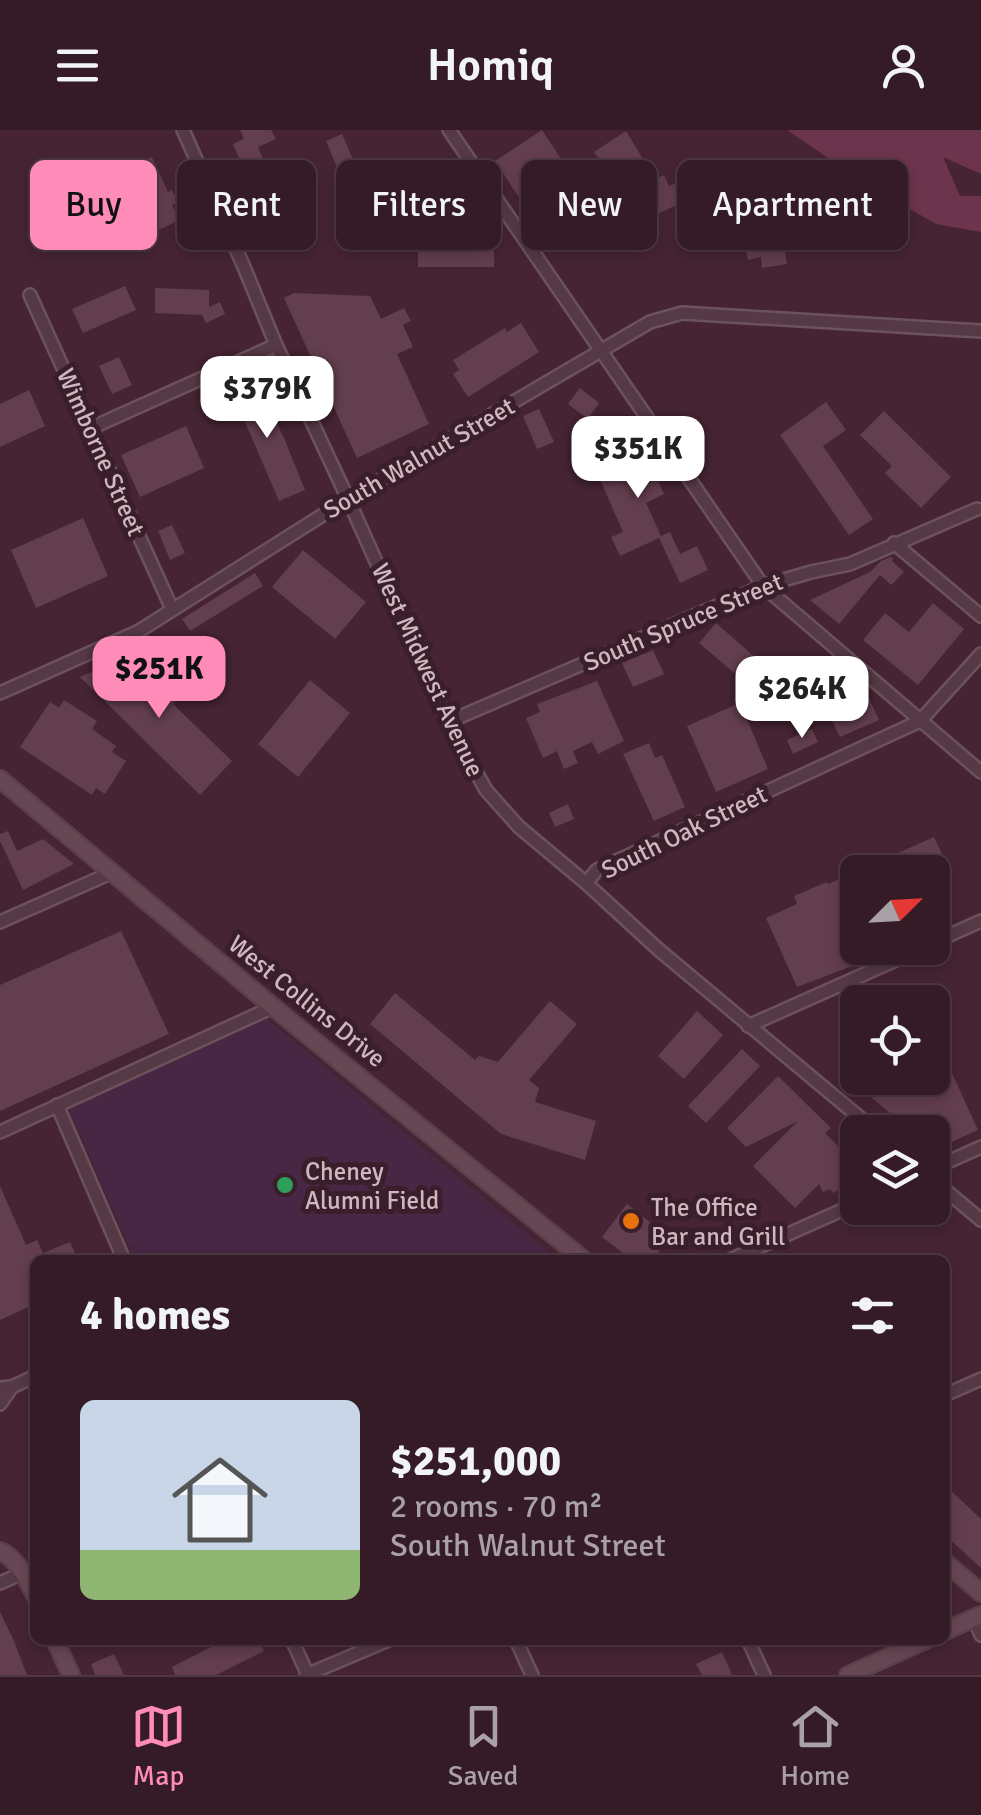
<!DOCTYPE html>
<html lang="en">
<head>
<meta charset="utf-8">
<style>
	:root { --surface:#341b26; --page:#3c242e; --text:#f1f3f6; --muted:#a9a1a7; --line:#4e3943; --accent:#ff8bb9 }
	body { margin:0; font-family:Signika,sans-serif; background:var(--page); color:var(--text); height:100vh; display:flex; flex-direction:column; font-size:38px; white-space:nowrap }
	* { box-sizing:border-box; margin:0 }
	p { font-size:32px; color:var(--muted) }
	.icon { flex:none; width:55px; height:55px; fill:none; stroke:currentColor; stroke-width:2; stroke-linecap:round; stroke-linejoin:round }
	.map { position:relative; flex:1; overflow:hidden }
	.sheet { position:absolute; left:30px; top:1125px; width:920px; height:390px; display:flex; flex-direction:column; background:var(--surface); border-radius:15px; box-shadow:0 5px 15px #0003,0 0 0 2px var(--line) }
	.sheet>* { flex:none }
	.banner { position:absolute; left:30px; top:30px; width:922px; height:90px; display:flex; gap:20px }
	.needle { width:65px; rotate:66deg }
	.tools { position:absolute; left:840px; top:725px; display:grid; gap:20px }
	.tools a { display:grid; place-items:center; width:110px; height:110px; border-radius:15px; background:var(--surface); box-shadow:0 5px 15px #0003,0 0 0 2px var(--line); font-size:50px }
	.price { position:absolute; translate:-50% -85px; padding:0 22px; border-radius:20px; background:#fff; color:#222; font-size:32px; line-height:65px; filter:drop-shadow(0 2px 5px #0008) }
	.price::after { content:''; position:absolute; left:50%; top:60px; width:30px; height:22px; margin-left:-15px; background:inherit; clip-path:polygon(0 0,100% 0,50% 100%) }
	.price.selected { background:var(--accent); color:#111 }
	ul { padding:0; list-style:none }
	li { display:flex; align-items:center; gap:30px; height:250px; padding:0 50px }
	li span { display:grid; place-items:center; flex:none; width:280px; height:200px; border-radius:15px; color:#555 }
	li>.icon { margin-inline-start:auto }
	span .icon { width:120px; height:120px; fill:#fffc; stroke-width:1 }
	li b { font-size:42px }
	h2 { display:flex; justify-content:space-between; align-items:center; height:120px; padding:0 50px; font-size:42px }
	.tag { padding:0 35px; border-radius:15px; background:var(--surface); box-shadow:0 5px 15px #0003,0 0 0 2px var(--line); font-size:35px; line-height:90px }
	.tag.selected { background:var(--accent); color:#111 }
	header { display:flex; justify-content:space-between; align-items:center; height:130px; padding:0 50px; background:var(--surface); font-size:45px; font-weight:600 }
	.menu { display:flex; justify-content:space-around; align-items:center; height:140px; border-top:2px solid var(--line); background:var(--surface); font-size:28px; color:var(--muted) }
	.menu a { display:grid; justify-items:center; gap:5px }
	.menu .selected { color:var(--accent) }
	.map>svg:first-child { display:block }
	.green { fill:#482745 }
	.water { fill:#6d344d }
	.building { fill:#633e4e }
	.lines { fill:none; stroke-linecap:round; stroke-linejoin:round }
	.minor-casing { stroke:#6c525d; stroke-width:16 }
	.secondary-casing { stroke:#5b404b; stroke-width:20 }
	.minor { stroke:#553945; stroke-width:11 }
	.secondary { stroke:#684754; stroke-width:15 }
	.leisure-dot { fill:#2e9e5b; stroke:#3a1e2a; stroke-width:4 }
	.food-dot { fill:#e8710a; stroke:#3a1e2a; stroke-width:4 }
	.labels { text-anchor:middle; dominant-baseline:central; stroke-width:10; stroke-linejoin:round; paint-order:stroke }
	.street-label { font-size:25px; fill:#ceb7c0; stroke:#3a1e2a }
	.poi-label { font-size:25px; fill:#ceb7c0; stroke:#3a1e2a; text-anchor:start }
</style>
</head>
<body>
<header><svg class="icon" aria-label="menu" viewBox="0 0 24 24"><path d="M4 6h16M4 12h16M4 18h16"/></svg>Homiq<svg class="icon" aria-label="person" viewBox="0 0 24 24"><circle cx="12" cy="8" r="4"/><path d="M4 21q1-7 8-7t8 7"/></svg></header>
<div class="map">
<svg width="981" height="1545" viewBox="0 0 981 1545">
	<rect width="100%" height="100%" fill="#462433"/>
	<!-- green -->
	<path class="green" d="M267,889L558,1130H135L69,979Z"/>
	<!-- water -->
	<path class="water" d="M787,0H981V44L943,27L960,66H981V102L936,94L863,52Z"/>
	<!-- building -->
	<path class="building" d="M240,0H271L276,9L258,17L264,31L253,36L261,55L269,51L279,74L260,83L248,57L251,56L233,14L244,9Z
		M542,0L569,41L522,72L495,31Z
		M626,1L643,29L612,50L594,22Z
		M342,4L374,77L449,44L456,60L364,102L326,11Z
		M152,27L168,62L172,60L178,72L172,75L179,90L159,100L145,70L127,78L112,45Z
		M664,45L669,56L690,48L698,66L636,93L645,112L623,121L607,84L616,80L611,68Z
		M780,96L787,134L762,138L761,127L748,130L743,103Z
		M418,99H476V117H494V137H418Z
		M125,156L136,180L83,203L72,179Z
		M155,158L209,160V177L220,172L225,184L206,193L202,185L155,183Z
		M294,163L370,166L381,189L404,178L411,191L403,195L413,217L397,224L429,294L357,328L284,168Z
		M521,193L539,222L468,267L453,244L459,240L453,230L505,198L507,202Z
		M119,227L132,255L112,264L99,236Z
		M253,253L265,280L269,278L284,308L305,360L279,371L239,278L231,281L224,265Z
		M580,258L599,273L588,289L568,274Z
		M29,260L45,296L0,317V274Z
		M826,272L846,300L823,316L873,389L849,405L780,305Z
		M539,279L554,312L537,319L523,286Z
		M884,281L951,347L921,378L885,343L892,336L860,305Z
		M186,296L204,338L140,367L121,325Z
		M636,299L664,364L646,373L661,406L670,402L680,424L697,416L708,440L680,453L659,408L620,426L611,407L623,402L587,320Z
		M83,388L108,446L36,478L11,420Z
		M172,395L185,423L170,430L158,401Z
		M303,420L366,472L335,509L272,457Z
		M891,427L893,429L892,431L904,442L891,455L880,445L839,494L810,470L870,442L881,431Z
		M255,443L263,456L190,501L182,489Z
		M933,473L964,499L918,555L863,510L885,483L909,502Z
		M716,493L757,529L740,548L699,513Z
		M653,520L664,544L633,557L622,533Z
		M129,525L176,571L173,574L232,631L200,665L80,547Z
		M310,550L350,583L298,647L258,614Z
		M597,551L624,611L598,624L592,612L573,621L578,633L564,639L557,621L543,628L526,588L540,582L537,574Z
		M866,562L879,590L840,607L827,580Z
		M64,570L97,591L92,599L116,616L112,622L126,631L105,664L96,658L92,665L20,617L50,572L59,578Z
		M740,573L768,639L716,662L687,596Z
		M812,599L818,612L793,624L787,610Z
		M649,613L655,628L662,625L685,677L654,691L623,624Z
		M568,674L574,689L555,697L549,683Z
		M8,701L17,721L43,709L74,734L23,760L0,711V704Z
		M934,707L947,735L931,742H858V775L841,783L863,832L797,857L766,788L797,774L794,766L827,752L828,754Z
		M121,801L169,904L0,981V855Z
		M876,858L882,872H858V900L844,872Z
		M395,863L475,930L479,926L498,932L550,871L577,894L529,950L539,958L535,972L596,991L585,1030L501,1004L370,894Z
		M697,881L723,905L684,949L658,926Z
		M742,919L760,936L706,993L688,976Z
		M946,930L978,1000L932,1021V1002H912L865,962L898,948H932V936Z
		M778,946L831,998L825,1003L843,1021L858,1007V1050L833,1063L830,1059L823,1062L819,1054L795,1078L753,1036L798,991L746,1017L727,998Z
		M0,1056L26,1115L37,1110L43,1123L70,1112L78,1130H35V1174L0,1190Z
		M627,1074L670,1108L652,1130H632L602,1107Z
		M945,1355L981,1389V1438L945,1405Z
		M0,1482L14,1511L27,1545H0Z
		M225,1510H259L264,1521L216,1545H175L172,1537Z
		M722,1522L732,1545H702L696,1534Z
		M114,1524L124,1545H95L91,1534Z"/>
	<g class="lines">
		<defs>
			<path id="minor" d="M183,0L244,137L276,215L348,369L448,592L486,660L519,697L586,753L659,820L877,1002
				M449,0L763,456L981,642
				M30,165L172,479
				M91,298L276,215
				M894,413L981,486
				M0,563L139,501L348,369L650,192L682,183L981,201
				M448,592L763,456L811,442L850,434L977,379
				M586,753L597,740L920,591L981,524
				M0,792L113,742
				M932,813L981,791
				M748,896L923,818
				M57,975L124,1130
				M0,1002L273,877
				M932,1039L981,1017
				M932,1049L981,1090
				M730,1130L858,1073
				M0,1258L12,1257L35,1246
				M945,1265L981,1249
				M0,1274L12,1257
				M0,1453L23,1443
				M974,1488L981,1505
				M292,1510L308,1545
				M516,1510L532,1545
				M748,1510L764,1545
				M306,1545L389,1510"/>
			<path id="secondary" d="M0,649L273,877L584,1130
				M0,1421C17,1428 26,1449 35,1465
				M945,1432L981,1463
				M945,1501L981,1485
				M55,1510L71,1545
				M848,1545L926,1510"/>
		</defs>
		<!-- minor casing -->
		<use href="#minor" class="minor-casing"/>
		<!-- secondary casing -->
		<use href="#secondary" class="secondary-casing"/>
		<!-- minor -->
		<use href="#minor" class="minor"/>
		<!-- secondary -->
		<use href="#secondary" class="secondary"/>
	</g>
	<!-- markers -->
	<circle class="leisure-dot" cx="285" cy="1055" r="10"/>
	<circle class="food-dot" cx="631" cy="1091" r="10"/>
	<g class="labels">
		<!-- street labels -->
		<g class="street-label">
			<text transform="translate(101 322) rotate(66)">Wimborne Street</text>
			<text transform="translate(419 328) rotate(-30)">South Walnut Street</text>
			<text transform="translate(683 492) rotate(-23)">South Spruce Street</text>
			<text transform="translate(428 540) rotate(65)">West Midwest Avenue</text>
			<text transform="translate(684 702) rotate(-26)">South Oak Street</text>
			<text transform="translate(307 871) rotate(39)">West Collins Drive</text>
		</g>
		<!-- poi labels -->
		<g class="poi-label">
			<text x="305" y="1041">Cheney<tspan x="305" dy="29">Alumni Field</tspan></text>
			<text x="651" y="1077">The Office<tspan x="651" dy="29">Bar and Grill</tspan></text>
		</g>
	</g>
</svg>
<div class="tools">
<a><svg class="needle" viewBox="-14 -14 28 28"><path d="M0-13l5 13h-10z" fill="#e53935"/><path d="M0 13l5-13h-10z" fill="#a9a1a7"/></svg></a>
<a><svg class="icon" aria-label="locate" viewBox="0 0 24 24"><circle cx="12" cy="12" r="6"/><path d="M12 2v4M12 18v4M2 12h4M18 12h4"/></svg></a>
<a><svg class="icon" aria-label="layers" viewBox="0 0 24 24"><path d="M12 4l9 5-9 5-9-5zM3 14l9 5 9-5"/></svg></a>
</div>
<b class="price" style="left:267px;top:311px">$379K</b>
<b class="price" style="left:638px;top:371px">$351K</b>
<b class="price selected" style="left:159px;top:591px">$251K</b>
<b class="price" style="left:802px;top:611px">$264K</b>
<div class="banner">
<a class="tag selected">Buy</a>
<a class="tag">Rent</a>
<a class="tag">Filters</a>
<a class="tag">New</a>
<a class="tag">Apartment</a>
</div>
<section class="sheet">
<h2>4 homes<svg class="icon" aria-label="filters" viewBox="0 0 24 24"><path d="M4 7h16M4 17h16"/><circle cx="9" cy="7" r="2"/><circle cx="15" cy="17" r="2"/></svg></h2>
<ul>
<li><span style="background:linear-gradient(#c9d6e8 75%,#8fb573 0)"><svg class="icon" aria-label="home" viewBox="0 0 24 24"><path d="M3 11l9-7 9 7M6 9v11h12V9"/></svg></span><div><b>$251,000</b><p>2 rooms · 70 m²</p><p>South Walnut Street</p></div></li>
</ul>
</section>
</div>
<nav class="menu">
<a class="selected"><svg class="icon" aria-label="map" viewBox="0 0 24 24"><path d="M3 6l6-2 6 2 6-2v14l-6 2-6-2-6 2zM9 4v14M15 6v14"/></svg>Map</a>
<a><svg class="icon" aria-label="saved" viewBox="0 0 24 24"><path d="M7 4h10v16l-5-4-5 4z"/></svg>Saved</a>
<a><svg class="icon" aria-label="home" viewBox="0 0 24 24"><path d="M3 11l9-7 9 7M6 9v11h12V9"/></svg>Home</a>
</nav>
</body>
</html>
